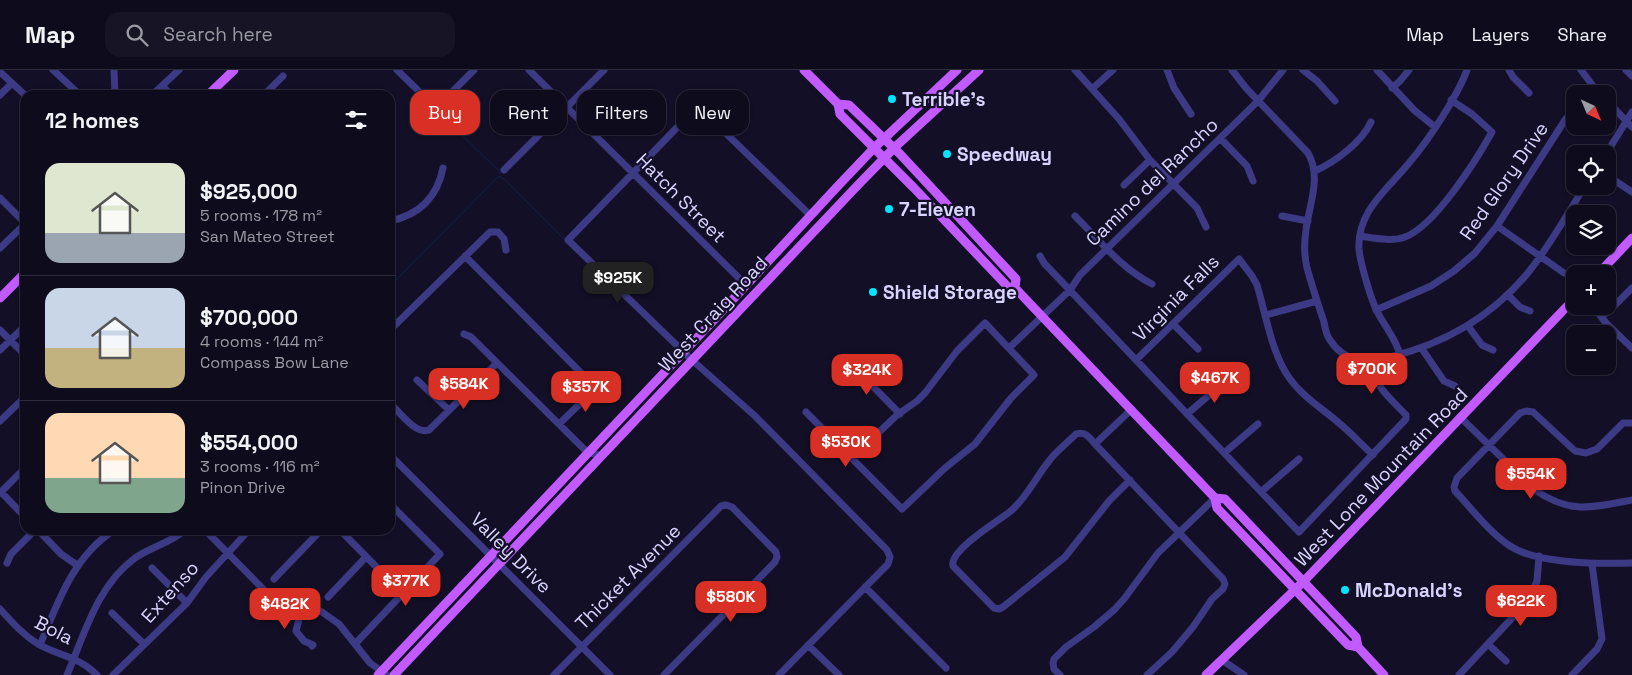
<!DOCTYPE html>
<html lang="en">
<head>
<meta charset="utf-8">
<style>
	:root { --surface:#0e0b1c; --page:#171425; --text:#f1f3f6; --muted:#9b9ba3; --line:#2e2b3b; --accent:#d93025 }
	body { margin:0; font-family:"Space Grotesk",sans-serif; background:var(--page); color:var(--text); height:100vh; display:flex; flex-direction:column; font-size:19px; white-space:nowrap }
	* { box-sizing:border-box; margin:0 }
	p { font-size:16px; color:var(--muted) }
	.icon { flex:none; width:28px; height:28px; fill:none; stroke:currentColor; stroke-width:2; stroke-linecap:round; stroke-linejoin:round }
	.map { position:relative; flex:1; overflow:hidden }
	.panel { position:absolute; left:20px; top:20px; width:375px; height:445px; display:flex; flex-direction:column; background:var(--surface); border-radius:15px; box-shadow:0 1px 4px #0004,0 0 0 1px var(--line) }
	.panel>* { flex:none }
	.hud { position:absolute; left:410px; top:20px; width:475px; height:45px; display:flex; gap:10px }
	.needle { width:32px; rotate:136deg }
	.controls { position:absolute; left:1566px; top:15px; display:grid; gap:10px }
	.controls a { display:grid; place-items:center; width:50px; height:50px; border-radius:10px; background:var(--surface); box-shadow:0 1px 4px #0004,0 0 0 1px var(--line); font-size:25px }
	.price { position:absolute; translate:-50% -42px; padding:0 11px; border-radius:10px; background:var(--accent); color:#fff; font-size:16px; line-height:32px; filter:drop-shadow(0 1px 2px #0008) }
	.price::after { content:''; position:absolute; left:50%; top:30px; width:15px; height:11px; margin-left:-8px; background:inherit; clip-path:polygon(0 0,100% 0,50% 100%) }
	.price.on { background:#222; color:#fff }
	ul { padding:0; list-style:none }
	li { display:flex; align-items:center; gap:15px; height:125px; padding:0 25px }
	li+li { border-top:1px solid var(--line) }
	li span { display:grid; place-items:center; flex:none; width:140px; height:100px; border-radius:15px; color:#555 }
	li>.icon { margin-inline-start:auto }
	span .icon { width:60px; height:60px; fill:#fffc; stroke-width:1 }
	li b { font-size:21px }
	h2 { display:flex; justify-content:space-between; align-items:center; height:60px; padding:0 25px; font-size:21px }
	.chip { padding:0 18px; border-radius:15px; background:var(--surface); box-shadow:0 1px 4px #0004,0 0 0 1px var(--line); font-size:18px; line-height:45px }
	.chip.on { background:var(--accent); color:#fff }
	header { display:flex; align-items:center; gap:30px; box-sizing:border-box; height:70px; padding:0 25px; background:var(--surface); border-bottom:1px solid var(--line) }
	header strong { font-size:24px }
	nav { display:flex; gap:28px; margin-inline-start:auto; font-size:18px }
	.search { width:350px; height:45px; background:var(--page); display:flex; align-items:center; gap:12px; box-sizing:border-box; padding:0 18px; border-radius:15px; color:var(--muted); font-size:19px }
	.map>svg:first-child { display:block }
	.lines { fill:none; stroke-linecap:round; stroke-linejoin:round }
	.stream { stroke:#0c2248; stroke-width:1 }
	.minor { stroke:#3d3a85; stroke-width:7 }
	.major { stroke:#c25bff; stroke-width:9 }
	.poi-dot { fill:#00e5ff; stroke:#130f26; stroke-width:2 }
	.labels { text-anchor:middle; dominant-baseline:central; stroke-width:4.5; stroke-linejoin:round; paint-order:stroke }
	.poi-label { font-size:19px; font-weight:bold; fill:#d9d4ff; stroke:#130f26; text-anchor:start }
	.street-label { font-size:19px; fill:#d9d4ff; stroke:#130f26 }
</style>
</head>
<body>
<header>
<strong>Map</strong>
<div class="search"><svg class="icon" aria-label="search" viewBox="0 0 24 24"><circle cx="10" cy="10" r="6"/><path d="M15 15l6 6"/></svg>Search here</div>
<nav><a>Map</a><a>Layers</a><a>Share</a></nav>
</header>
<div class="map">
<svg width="1632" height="605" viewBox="0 0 1632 605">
	<rect width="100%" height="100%" fill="#130f26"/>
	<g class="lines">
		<!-- stream -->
		<path class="stream" d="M438,42L500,102L499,106L504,109L564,169
			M390,216L499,106"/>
		<!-- minor -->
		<path class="minor" d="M53,0L80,25
			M114,0L115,25
			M397,0L436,38L474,0
			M529,0L746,215
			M1075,0L1119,49L1150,90L1197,138L1206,157
			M1167,0L1174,18L1191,44
			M1232,0L1246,18L1308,83C1322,107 1309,135 1306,160C1304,173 1304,185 1307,198C1312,216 1318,234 1324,252C1325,258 1326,265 1330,270C1345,293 1366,293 1390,287C1443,274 1491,247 1527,204C1549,177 1566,146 1585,116
			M1303,0L1317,11L1335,31
			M1377,0L1414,40L1435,57
			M1509,0L1513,7L1529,23
			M1581,0L1599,24
			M1626,0L1632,6
			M0,2L25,25
			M162,16L172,25
			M1392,18L1400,11L1409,0
			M1092,19L1113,0
			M0,25L12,13
			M152,25L179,0
			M264,25L283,6
			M1608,32L1632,57
			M1220,68L1247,96L1253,111
			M1606,84L1632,42
			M504,100L604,0
			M1315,101C1335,92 1362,72 1371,52
			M1608,106L1632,122
			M1124,115L1150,90
			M0,128L25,153
			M1568,143L1575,147
			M1075,146C1099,170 1121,198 1152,214
			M1282,146L1308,151
			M390,151C419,145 437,128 443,98
			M1497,156L1564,203
			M1360,166C1374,168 1391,172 1405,167C1435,156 1477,89 1492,62L1472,44L1451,30
			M0,178L25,154
			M465,186L590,312L592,318L590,324L559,354
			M1040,186L1044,193L1299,462L1406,349V345C1389,327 1375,317 1370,292
			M1508,225L1520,237L1530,241
			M1593,236L1606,253L1632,278
			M1376,240L1431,216L1454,201L1475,183L1497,156L1565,50L1575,38
			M1266,245L1317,231
			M1601,246L1608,242L1632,218
			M1173,254L1198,279
			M1468,256L1482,275L1493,280
			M0,260L25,285
			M390,260L490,162H498L504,169L506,180
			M464,264L471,267L587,382L602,386
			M1009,278L1070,220L1080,205L1258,31L1283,0
			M1422,279L1444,311L1455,316
			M0,280L25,256
			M1400,285C1396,268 1384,256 1377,241C1371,230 1360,192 1359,179C1357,141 1387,120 1409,93C1428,71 1457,27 1467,0
			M1136,290L1239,189L1252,206L1257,215C1266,245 1272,285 1290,309C1303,327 1323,339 1339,353C1351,363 1361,374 1373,385
			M850,293L900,344
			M417,310L449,340
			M390,333C399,342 416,365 429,360L497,293
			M806,342L902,439L945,398L975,374L1011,328L1034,305L985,253L957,281L925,323L917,331L897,345L852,388
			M1187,344L1229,308
			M1460,347L1535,420C1571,445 1593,437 1632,430
			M0,351L25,327
			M1632,353H1623L1597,379L1586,383L1575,381L1533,342L1526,341L1520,343L1457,408L1454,417L1455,421C1472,439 1489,462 1510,476C1538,494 1600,494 1632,493
			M1095,374L1132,339
			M1224,383L1258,354
			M390,385L610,605
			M1130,410L1109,431L1065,487L1003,537L999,539L994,538L953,496C949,480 999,451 1012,440C1027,427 1036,407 1049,391C1056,381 1067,373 1076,364C1085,361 1089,367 1095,374L1223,509L1225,514L1223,519L1212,529L1193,557L1172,582L1147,605
			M1,422L25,447
			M1261,422L1299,389
			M0,423L25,398
			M38,460L61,484L77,495
			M205,460L266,522L280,529L303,534L322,542L339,554L370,593L387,605
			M340,460L403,524
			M7,493L11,484L35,460
			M152,498L187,533
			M274,509L321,460
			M865,517L946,598
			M328,527L366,487
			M303,534L296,561L304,571L313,575L312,576
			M0,539C12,552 23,565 38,574C59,586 78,586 97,605
			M112,543L144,574
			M355,574L440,484L390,434
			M1488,574L1506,591
			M40,575C58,532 73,487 114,460
			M808,575L839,605
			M1222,590L1244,605
			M67,605C85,563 97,516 135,488C151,477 170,473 185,460
			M113,605L187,533L206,507L249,460
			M554,605L721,436L726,435L732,437L776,482L777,487L775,492L664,605
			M779,605L888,494L890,487L887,480L755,346L692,290L568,170L694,40H702L810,145
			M1060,605L1054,599L1053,593L1054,589L1066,577L1094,557L1114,540L1124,529L1158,483L1215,428
			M1459,605L1528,531L1537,511L1539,486
			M1572,605L1597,579L1602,569L1592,494"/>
		<!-- major -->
		<path class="major" d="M804,0L838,34L840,44L914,118L1008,217L1015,218L1215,428L1217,438L1348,575L1358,577
			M208,25L234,0
			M838,34L849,35L900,84L1016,209L1015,218
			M1598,204L1632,168
			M0,228L25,203
			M1215,428L1225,429L1356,567L1358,577L1384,605
			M378,605L712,252L836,118L874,78L957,0
			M394,605L857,116L894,78L979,0
			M1206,605L1304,511L1575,228"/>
	</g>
	<!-- markers -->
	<g class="poi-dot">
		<circle cx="892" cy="29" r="5"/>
		<circle cx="947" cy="84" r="5"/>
		<circle cx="889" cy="139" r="5"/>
		<circle cx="873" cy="222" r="5"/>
		<circle cx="1345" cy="520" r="5"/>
	</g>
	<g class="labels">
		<!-- poi labels -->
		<g class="poi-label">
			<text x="902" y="29">Terrible's</text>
			<text x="957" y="84">Speedway</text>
			<text x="899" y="139">7-Eleven</text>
			<text x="883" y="222">Shield Storage</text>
			<text x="1355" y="520">McDonald's</text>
		</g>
		<!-- street labels -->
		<g class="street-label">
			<text transform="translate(1504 111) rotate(-55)">Red Glory Drive</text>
			<text transform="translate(1152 112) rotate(-44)">Camino del Rancho</text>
			<text transform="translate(681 128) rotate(45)">Hatch Street</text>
			<text transform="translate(1176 228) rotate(-45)">Virginia Falls</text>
			<text transform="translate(713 244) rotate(-47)">West Craig Road</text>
			<text transform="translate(1381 407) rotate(-46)">West Lone Mountain Road</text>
			<text transform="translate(511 483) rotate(45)">Valley Drive</text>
			<text transform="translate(628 507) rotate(-45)">Thicket Avenue</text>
			<text transform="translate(170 522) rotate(-48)">Extenso</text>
			<text transform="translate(54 560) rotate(27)">Bola</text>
		</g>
	</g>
</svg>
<div class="controls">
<a><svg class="needle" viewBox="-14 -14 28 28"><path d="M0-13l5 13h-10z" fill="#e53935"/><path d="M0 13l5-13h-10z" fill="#9b9ba3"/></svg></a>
<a><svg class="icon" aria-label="locate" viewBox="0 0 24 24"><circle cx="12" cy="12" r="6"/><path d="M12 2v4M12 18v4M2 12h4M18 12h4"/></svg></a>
<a><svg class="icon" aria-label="layers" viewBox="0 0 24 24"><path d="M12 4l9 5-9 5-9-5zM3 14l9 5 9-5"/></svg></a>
<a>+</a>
<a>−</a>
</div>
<b class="price on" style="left:618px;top:234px">$925K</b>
<b class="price" style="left:1372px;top:325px">$700K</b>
<b class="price" style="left:867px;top:326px">$324K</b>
<b class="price" style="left:1215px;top:334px">$467K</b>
<b class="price" style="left:464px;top:340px">$584K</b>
<b class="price" style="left:586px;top:343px">$357K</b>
<b class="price" style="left:846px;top:398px">$530K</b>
<b class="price" style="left:1531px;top:430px">$554K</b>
<b class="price" style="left:406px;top:537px">$377K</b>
<b class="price" style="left:731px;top:553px">$580K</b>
<b class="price" style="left:1521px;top:557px">$622K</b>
<b class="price" style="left:285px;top:560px">$482K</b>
<div class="hud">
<a class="chip on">Buy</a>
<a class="chip">Rent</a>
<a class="chip">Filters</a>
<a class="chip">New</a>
</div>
<section class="panel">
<h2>12 homes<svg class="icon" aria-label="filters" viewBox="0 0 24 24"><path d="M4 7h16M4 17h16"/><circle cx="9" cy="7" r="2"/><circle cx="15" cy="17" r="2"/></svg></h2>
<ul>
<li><span style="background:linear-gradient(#dfe7d0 70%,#9aa5b1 0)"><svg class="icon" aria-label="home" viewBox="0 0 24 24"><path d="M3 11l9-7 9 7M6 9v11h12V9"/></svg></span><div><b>$925,000</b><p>5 rooms · 178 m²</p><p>San Mateo Street</p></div></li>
<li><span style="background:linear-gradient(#c9d6e8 60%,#c2b280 0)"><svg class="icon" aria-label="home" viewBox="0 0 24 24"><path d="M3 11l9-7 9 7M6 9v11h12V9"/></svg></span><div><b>$700,000</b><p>4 rooms · 144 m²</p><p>Compass Bow Lane</p></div></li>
<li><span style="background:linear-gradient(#ffd9b3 65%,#7fa58c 0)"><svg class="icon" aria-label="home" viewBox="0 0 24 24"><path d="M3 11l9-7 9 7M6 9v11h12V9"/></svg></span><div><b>$554,000</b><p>3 rooms · 116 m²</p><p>Pinon Drive</p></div></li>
</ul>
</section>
</div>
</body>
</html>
